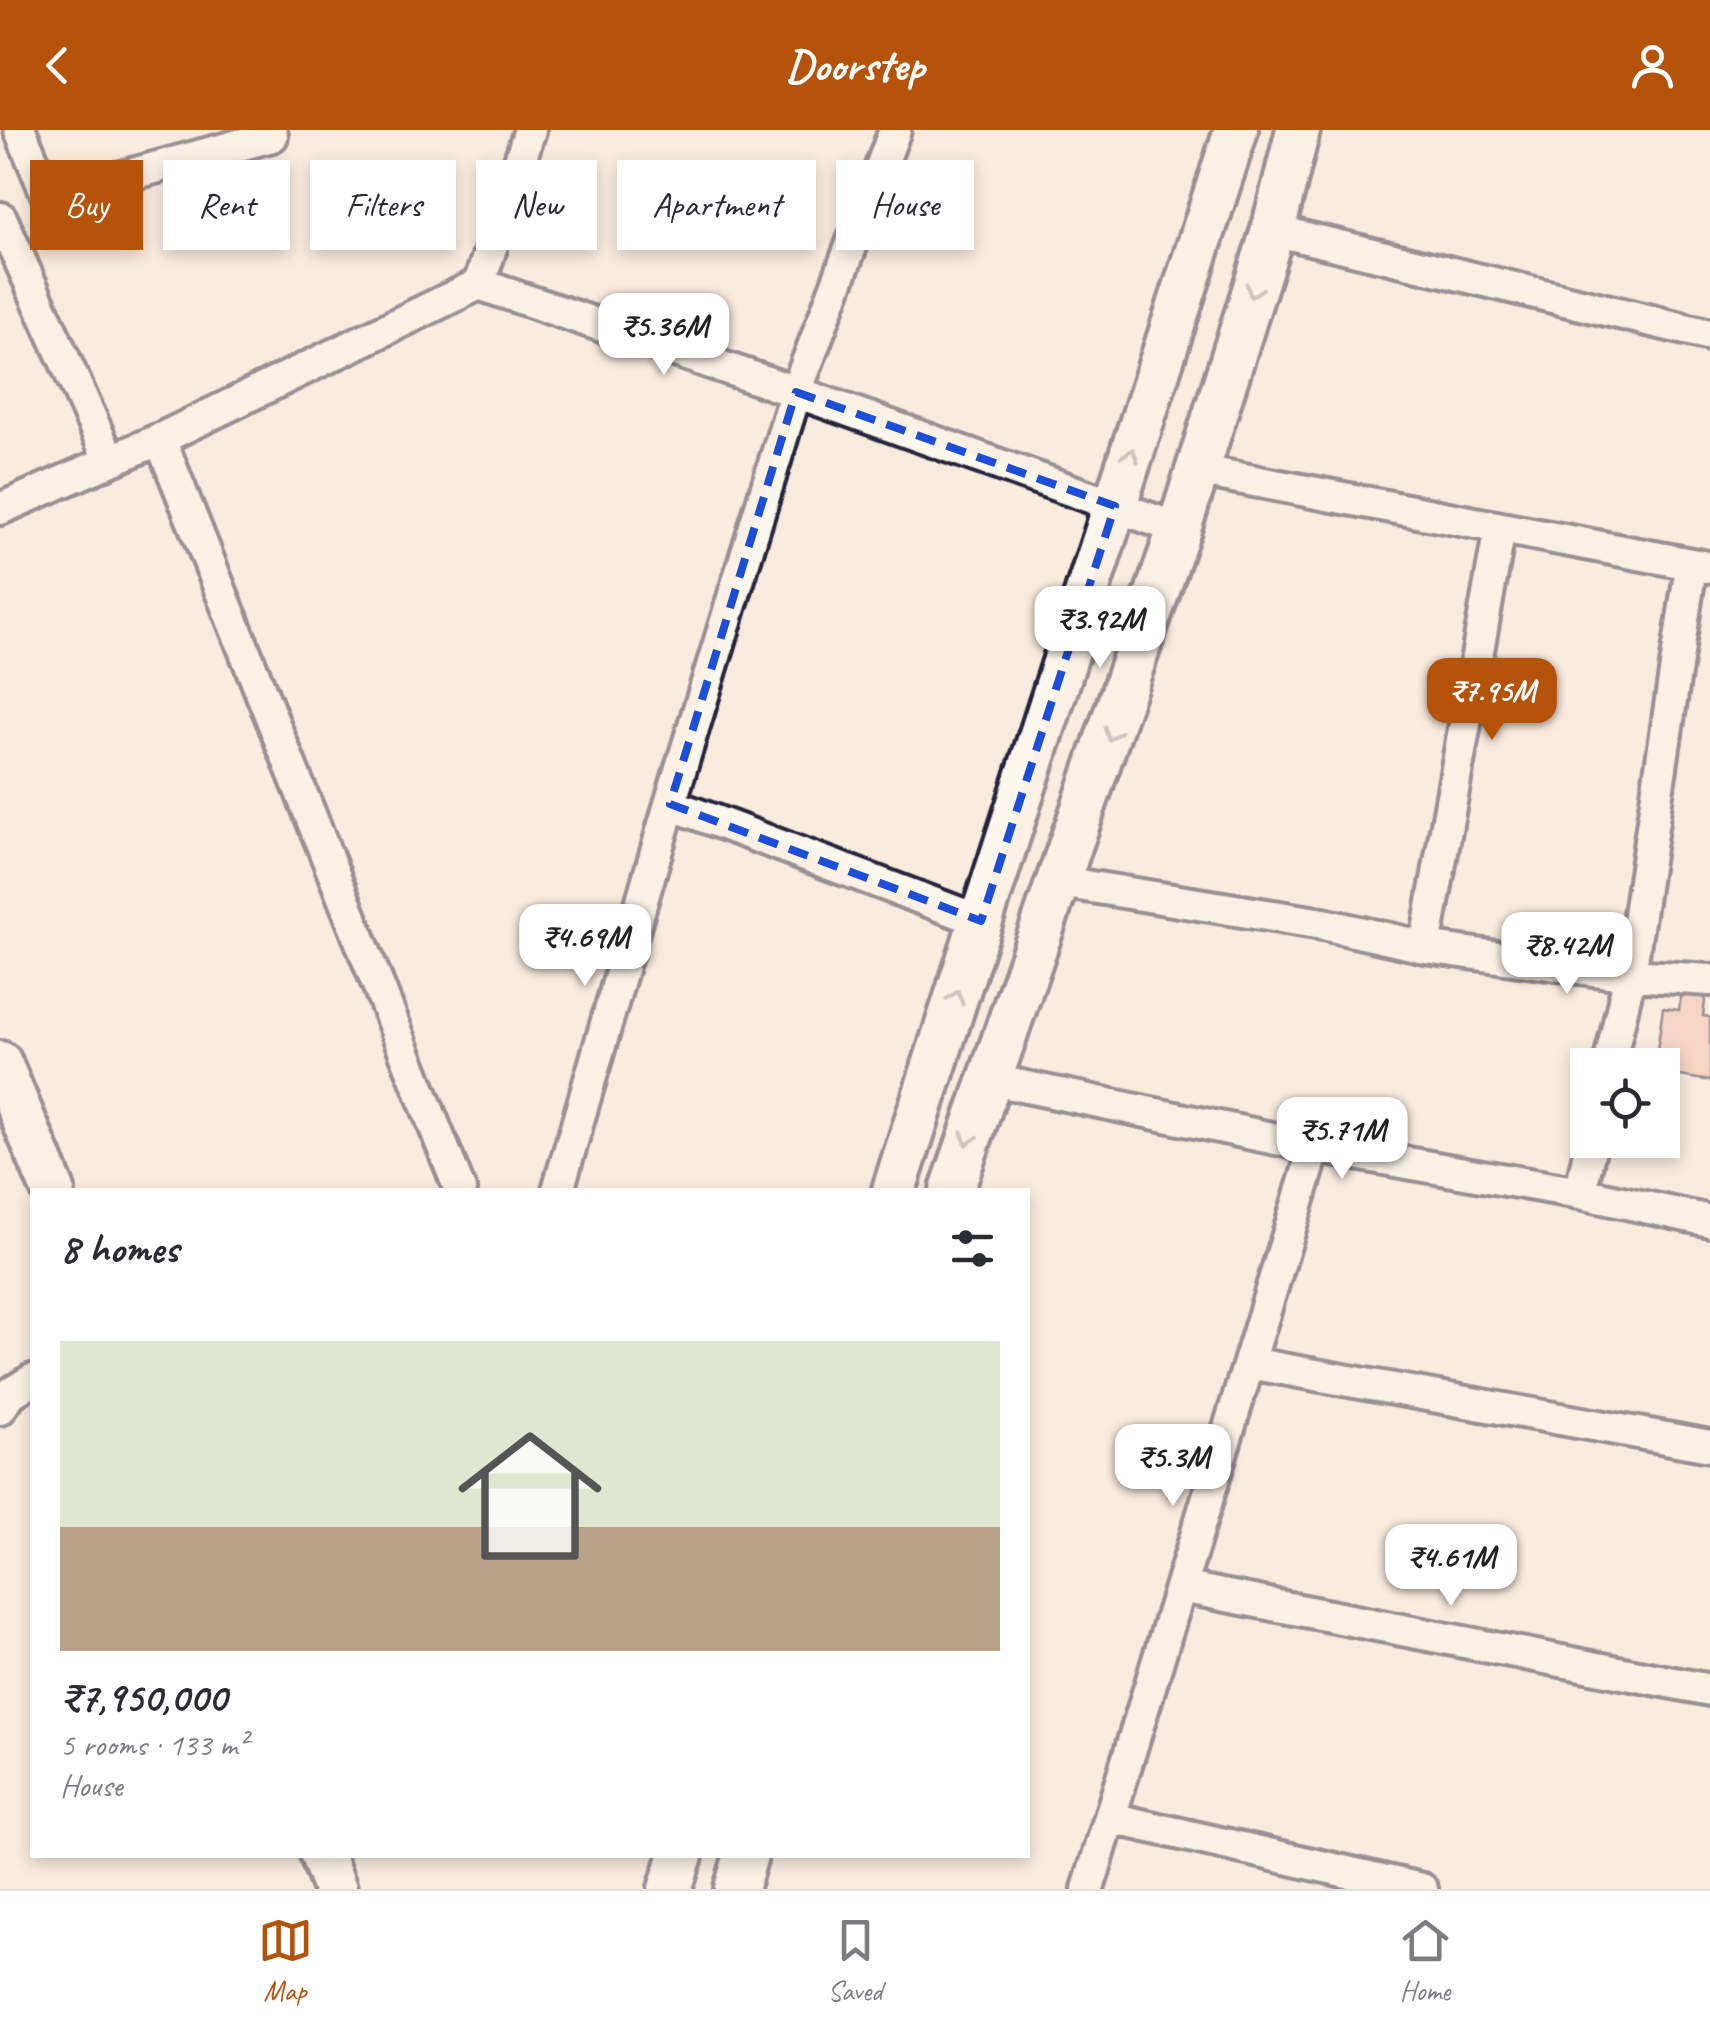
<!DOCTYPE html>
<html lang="en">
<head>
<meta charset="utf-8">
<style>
	:root { --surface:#fff; --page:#f2f2f3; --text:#2b2b33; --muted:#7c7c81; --line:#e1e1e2; --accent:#b45309 }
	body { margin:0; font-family:Caveat,sans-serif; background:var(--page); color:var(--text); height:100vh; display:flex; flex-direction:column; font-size:38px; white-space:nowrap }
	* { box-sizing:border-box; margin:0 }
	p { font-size:32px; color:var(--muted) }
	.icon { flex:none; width:55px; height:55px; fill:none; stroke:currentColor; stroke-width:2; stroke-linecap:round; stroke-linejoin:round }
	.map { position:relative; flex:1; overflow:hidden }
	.side { position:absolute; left:30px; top:1058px; width:1000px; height:670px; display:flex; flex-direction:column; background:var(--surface); border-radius:0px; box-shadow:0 5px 15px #0003 }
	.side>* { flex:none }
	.hud { position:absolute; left:30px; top:30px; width:1000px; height:90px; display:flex; gap:20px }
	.fabs { position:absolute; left:1570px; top:918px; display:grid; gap:20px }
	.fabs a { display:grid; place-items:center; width:110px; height:110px; border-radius:0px; background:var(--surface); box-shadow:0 5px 15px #0003; font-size:50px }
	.price { position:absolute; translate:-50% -85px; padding:0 22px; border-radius:20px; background:#fff; color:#222; font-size:32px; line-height:65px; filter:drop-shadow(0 2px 5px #0008) }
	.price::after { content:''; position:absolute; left:50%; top:60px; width:30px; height:22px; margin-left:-15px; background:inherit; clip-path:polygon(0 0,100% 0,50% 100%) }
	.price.current { background:var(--accent); color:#fff }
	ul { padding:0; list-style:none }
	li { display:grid; align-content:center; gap:20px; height:530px; padding:0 30px }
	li+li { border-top:2px solid var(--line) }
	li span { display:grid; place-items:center; height:310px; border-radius:0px; color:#555 }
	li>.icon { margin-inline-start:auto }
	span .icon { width:180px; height:180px; fill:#fffc; stroke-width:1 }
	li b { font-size:42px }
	h2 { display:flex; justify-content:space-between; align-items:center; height:120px; padding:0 30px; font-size:42px }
	.tag { padding:0 35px; border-radius:0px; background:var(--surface); box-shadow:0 5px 15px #0003; font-size:35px; line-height:90px }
	.tag.current { background:var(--accent); color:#fff }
	header { display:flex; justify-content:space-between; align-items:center; height:130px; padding:0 30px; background:var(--accent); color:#fff; font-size:45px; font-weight:800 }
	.menu { display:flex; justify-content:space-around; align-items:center; height:140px; border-top:2px solid var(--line); background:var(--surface); font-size:28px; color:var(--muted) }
	.menu a { display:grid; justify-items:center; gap:5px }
	.menu .current { color:var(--accent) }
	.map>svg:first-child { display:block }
	.building { fill:#f2bba6; stroke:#22223b; stroke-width:2.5 }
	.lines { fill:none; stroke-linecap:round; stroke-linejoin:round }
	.street-casing { stroke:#22223b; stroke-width:38 }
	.secondary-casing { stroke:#22223b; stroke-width:50 }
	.street { stroke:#fbf7ec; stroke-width:30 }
	.secondary { stroke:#fbf7ec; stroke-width:42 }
	.oneway { stroke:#99979c }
	.marked { fill:none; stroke:#1d4ed8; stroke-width:8; stroke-dasharray:20 12; stroke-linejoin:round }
</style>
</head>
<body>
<header><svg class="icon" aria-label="back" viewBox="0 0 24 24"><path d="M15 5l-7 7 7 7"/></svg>Doorstep<svg class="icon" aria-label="person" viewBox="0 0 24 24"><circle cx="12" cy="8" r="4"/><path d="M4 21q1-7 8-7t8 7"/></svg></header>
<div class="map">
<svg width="1710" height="1759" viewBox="0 0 1710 1759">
	<rect width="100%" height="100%" fill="#f9ebde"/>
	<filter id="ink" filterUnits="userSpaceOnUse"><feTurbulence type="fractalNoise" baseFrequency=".01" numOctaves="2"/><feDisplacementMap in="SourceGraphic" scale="20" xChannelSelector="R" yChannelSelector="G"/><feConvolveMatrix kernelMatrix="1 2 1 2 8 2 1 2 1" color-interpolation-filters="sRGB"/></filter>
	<g filter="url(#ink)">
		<!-- building -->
		<path class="building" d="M1682,861L1706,864L1703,886L1710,887V951L1662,943V935H1655L1663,878L1679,880Z"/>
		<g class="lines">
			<defs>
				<path id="street" d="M20,0L48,67L272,6L270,0
					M895,0L796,262L670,674L981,791
					M1,88L110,331
					M1273,100L1710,205
					M479,154L530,0
					M160,309L479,154L796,262L1179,399
					M1196,340L1707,437
					M0,379L160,309L460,1060
					M1060,752L1323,794L1425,817L1630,845L1691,436
					M1425,817L1500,398
					M1609,935L1630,845L1710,850
					M988,949L1315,1017L1580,1063L1710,1091
					M558,1060L670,674
					M1580,1063L1592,1010
					M1249,1233L1710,1316
					M0,1279L11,1263L32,1250
					M1181,1457L1710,1560
					M1111,1688L1422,1759
					M1088,1759L1315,1017"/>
				<path id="secondary" d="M0,933L53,1060
					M894,1060L1236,0
					M952,1060L1179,399L1273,100L1298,0
					M322,1725L335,1759
					M670,1759L681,1725
					M736,1759L746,1725"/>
			</defs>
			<!-- street casing -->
			<use href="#street" class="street-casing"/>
			<!-- secondary casing -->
			<use href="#secondary" class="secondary-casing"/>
			<!-- street -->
			<use href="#street" class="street"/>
			<!-- secondary -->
			<use href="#secondary" class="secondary"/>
		</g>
		<!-- one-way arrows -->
		<defs><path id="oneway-chevron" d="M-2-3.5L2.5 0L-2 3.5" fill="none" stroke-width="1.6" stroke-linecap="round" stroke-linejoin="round" transform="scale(2.5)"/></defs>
		<g class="oneway">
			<use href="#oneway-chevron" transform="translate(1253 161) rotate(108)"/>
			<use href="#oneway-chevron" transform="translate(1131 325) rotate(-72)"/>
			<use href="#oneway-chevron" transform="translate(1111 604) rotate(109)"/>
			<use href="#oneway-chevron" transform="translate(956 867) rotate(-72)"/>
			<use href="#oneway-chevron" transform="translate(968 1009) rotate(108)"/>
		</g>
	</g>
	<!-- marked area -->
	<path d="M0 0H1710V1759H0ZM796,262L1115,376L981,791L670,674Z" fill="#f9ebde" fill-opacity=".55" fill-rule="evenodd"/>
	<path class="marked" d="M796,262L1115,376L981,791L670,674Z"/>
</svg>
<div class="fabs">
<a><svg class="icon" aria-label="locate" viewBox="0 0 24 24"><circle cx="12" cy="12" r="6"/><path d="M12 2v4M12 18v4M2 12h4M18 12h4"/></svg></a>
</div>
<b class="price" style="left:664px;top:248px">₹5.36M</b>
<b class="price" style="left:1100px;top:541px">₹3.92M</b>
<b class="price current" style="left:1492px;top:613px">₹7.95M</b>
<b class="price" style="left:585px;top:859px">₹4.69M</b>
<b class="price" style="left:1567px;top:867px">₹8.42M</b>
<b class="price" style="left:1342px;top:1052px">₹5.71M</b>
<b class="price" style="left:1173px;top:1379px">₹5.3M</b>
<b class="price" style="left:1451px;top:1479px">₹4.61M</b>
<div class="hud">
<a class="tag current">Buy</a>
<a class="tag">Rent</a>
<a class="tag">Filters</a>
<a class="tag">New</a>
<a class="tag">Apartment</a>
<a class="tag">House</a>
</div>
<section class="side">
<h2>8 homes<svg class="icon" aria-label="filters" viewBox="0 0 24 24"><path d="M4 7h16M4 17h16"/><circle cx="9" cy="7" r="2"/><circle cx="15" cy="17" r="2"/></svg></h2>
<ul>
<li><span style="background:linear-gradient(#dfe7d0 60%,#b9a48a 0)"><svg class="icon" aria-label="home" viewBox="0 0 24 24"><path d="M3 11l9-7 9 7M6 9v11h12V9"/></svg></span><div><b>₹7,950,000</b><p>5 rooms · 133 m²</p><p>House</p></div></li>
</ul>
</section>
</div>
<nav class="menu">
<a class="current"><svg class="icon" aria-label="map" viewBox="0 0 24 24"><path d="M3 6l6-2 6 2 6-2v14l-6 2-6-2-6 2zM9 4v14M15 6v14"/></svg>Map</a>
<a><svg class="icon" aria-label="saved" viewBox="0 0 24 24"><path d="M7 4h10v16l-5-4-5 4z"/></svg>Saved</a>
<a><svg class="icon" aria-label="home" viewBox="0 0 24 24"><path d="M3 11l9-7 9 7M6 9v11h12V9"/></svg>Home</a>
</nav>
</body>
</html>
